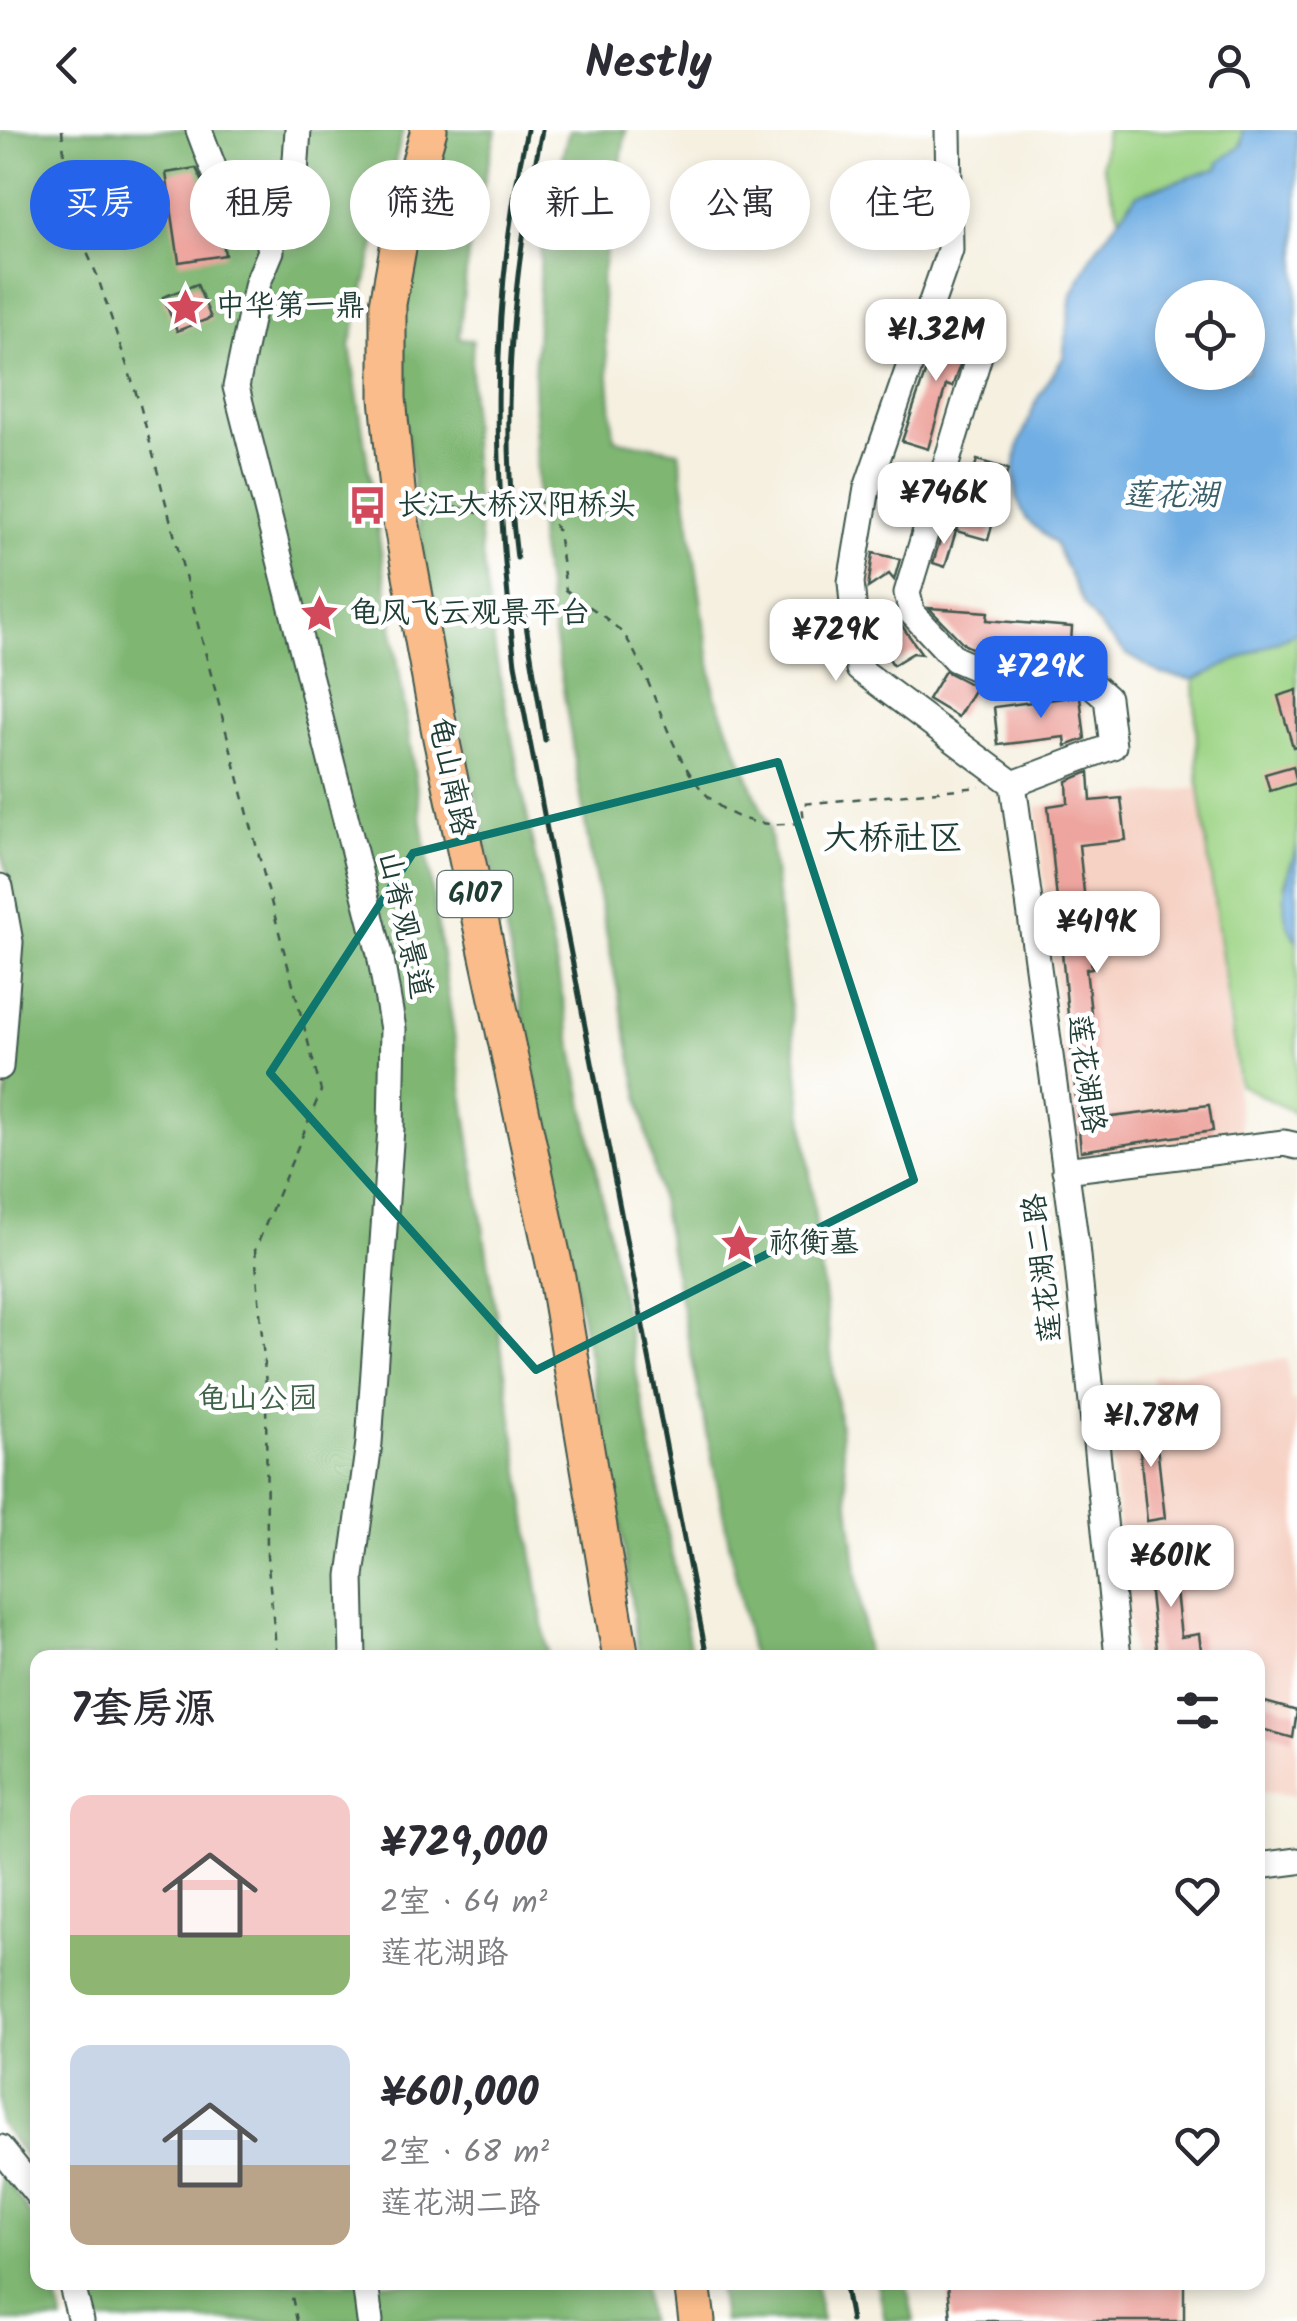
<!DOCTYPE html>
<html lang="zh">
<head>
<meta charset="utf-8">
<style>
	:root { --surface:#fff; --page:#f2f2f3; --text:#2b2b33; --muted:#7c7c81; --accent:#2563eb }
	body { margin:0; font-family:Kalam,"LXGW WenKai TC",sans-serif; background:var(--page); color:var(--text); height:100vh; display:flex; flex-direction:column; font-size:38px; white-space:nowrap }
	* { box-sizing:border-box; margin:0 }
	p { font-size:32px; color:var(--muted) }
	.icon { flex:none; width:55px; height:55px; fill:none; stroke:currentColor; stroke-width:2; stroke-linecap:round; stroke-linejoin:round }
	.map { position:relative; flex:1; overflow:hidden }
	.details { position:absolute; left:30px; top:1520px; width:1235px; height:640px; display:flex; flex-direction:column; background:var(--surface); border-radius:20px; box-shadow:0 5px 15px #0003 }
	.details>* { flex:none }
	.banner { position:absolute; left:30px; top:30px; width:1238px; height:90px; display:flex; gap:20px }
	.buttons { position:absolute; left:1155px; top:150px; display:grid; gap:20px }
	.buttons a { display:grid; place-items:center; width:110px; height:110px; border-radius:50%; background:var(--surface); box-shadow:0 5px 15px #0003; font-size:50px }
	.price { position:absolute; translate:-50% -85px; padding:0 22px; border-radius:20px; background:#fff; color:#222; font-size:32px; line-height:65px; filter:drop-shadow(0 2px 5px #0008) }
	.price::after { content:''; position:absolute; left:50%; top:60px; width:30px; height:22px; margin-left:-15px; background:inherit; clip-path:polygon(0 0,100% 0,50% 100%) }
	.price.selected { background:var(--accent); color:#fff }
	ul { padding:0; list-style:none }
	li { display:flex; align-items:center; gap:30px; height:250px; padding:0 40px }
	li span { display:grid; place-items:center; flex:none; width:280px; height:200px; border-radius:20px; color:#555 }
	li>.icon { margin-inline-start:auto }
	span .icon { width:120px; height:120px; fill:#fffc; stroke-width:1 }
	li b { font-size:42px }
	h2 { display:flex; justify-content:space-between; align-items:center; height:120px; padding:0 40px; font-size:42px }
	.chip { padding:0 35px; border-radius:45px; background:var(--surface); box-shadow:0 5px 15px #0003; font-size:35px; line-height:90px }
	.chip.selected { background:var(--accent); color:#fff }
	header { display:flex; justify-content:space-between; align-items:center; height:130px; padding:0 40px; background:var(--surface); font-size:45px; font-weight:600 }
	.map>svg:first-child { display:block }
	.built { fill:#f6d2c4 }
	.green { fill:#9dd485; stroke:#5e885c; stroke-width:2.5 }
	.forest { fill:#7eb672; stroke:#4e7a53; stroke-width:2.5 }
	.water { fill:#71aee3; stroke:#48768c; stroke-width:2.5; fill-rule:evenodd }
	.building { fill:#eea59f }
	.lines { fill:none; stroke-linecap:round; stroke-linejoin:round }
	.minor-casing { stroke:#3f584e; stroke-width:29 }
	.highway-casing { stroke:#3f584e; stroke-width:39 }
	.path { stroke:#3f584e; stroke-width:2.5; stroke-dasharray:8 8; stroke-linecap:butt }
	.minor { stroke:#fff; stroke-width:25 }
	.highway { stroke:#f9bc8a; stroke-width:35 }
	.rail { stroke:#1f3d34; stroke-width:5 }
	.marked { fill:none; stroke:#0f766e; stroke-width:8; stroke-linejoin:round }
	.labels { text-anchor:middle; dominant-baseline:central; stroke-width:9; stroke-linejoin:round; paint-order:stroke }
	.shield { fill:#fff; stroke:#627771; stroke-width:2.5 }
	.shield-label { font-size:28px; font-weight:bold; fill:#1f3d34 }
	.poi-label { font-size:30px; fill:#1f3d34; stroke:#fff; text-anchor:start }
	.street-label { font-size:30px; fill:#1f3d34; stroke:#fff }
	.park-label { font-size:30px; fill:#3e6348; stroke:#fff }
	.water-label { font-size:32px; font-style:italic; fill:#385f69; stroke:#fff }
	.quarter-label { font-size:35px; fill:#1f3d34; stroke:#fff }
</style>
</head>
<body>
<header><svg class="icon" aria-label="back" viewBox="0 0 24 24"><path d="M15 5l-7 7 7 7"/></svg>Nestly<svg class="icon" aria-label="person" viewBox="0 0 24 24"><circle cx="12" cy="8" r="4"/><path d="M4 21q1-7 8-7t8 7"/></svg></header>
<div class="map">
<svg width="1297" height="2191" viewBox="0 0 1297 2191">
	<rect width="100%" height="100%" fill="#fff"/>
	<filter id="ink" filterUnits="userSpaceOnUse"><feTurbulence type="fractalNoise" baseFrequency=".01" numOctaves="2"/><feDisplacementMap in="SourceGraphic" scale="20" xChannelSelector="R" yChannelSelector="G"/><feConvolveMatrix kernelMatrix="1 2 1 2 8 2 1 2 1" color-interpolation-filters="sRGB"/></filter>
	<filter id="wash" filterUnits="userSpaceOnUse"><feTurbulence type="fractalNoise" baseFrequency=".0048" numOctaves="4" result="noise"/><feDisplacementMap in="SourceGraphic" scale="40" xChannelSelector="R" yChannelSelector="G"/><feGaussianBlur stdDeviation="2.25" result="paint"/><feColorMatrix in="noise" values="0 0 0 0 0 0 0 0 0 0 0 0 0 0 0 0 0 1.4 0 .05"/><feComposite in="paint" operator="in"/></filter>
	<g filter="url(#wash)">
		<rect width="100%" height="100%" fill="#f5f0e0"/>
		<!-- built -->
		<path class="built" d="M1199,658L1242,1005L1074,1028L1036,677Z
			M1287,1229L1291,1271H1297V1665L1258,1662V1528L1132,1527L1108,1287L1156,1282L1152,1246Z"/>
		<!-- green -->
		<path class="green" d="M1106,0H1243C1243,49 1173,46 1141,63C1132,68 1126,80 1120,88L1102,34Z
			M1297,502V717L1284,753L1297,811V984L1239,954L1199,658L1194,550Z"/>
		<!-- forest -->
		<path class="forest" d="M0,0H403L350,216L548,1527L38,1528L37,2041L0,1994V1020L22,820L20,789L0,718Z
			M445,0H496L468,123L459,208L473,210C465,318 481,421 496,527L692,1527H639L618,1376L511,824L423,426L404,288L399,198L410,125Z
			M569,0H626L601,152L614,309L679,321L715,565L769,698L867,1527H752L590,722L539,413L534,247L542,106Z
			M0,2041L37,2095L38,2152L53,2153L63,2191H0Z
			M84,2153H642L648,2191H96Z
			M718,2153H815L822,2191H723Z
			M878,2153H906L914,2191H885Z"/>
		<!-- water -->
		<path class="water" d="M1243,0H1297V502L1194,550L1161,544L1128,525L1104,502L1084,475L1055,414L1027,390L1016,368L1014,339L1019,314L1037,269L1063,228L1072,164L1093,123L1137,64L1219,38L1218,33L1242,15ZM1172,168H1248V242H1172Z
			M1297,717V811C1275,784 1286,747 1297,717Z"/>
		<g id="blocks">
			<!-- building -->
			<path class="building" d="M196,38L219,85L225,125L179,132L166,43Z
				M197,154L211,188L177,201L163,167Z
				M942,193L972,202L952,257L946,255L928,319L902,311Z
				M977,330L1008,339L988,410L956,401Z
				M944,397L956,401L945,437L933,433Z
				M873,423L900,429L894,450L889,444L868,458Z
				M929,478L988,482L987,490L1072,497L1070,530L980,522L965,515Z
				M902,496L922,524L913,523L893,535L878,510Z
				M945,541L976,557L958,587L928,569Z
				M1297,560V616L1293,617L1278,566Z
				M1080,566L1085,609L1066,616L1065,607L998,615L994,577Z
				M1293,636L1297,653L1270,661L1265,644Z
				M1089,642L1091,671L1121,668L1126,710L1079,715L1092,838L1086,839L1103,988L1209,975L1213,1001L1081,1021L1048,676L1068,673L1067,651Z
				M1154,1289L1165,1388L1147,1391L1137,1291Z
				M1192,1431L1195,1459L1176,1461L1181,1507L1199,1504L1202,1528H1157L1147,1436Z
				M1258,1570L1297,1581L1293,1608L1258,1598Z
				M948,2152H1184V2191H951Z"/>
		</g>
	</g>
	<g filter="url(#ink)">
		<use href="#blocks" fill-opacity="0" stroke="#3f584e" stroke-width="2.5"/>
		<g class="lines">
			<defs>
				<path id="minor" d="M199,0C213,35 245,147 293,73L298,0
					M948,0L950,120L867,358L851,452L859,539L1013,654L1076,1116L1118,1528
					M266,95L271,121L258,152L236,257L380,824L393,899L391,998L369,1313L351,1446L353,1528
					M981,219L907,463L912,483L955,529L976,538L1083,547L1107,568L1113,616L1013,654
					M0,757L10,812L0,937
					M1065,1040L1284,1013L1297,1016
					M1258,1736L1297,1731
					M0,2018L38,2065
					M71,2152L81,2191
					M365,2152L370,2191"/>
				<path id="highway" d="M429,0L403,90L388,174V268L399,380L441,608L557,1147L621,1528
					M692,2152L697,2191"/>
			</defs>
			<!-- minor casing -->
			<use href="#minor" class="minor-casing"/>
			<!-- highway casing -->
			<use href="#highway" class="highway-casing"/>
			<!-- path -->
			<path class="path" d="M62,0L69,82L97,145L140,275L321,961L255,1120L266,1255L267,1426L277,1528
				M524,362H534L558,401L566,460C585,475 619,493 630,514C674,593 682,712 804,692L802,674L980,657
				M425,367L481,384H490V363
				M289,2152L297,2191"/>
			<!-- minor -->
			<use href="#minor" class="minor"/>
			<!-- highway -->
			<use href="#highway" class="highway"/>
			<!-- rail -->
			<path class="rail" d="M527,0C487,181 494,351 515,534L707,1528
				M517,428C499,287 513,138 542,0
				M523,477L545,610
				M844,2152L851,2191"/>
		</g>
	</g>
	<!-- marked area -->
	<path class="marked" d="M778,632L914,1050L536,1240L270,943L413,723Z"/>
	<!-- icons -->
	<defs>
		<symbol id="sight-bare" viewBox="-9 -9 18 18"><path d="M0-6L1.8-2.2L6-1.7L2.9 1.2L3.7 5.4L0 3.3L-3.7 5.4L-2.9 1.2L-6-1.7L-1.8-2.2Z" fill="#d1495b" stroke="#fff" stroke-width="2.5" paint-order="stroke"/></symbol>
		<symbol id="bus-bare" viewBox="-9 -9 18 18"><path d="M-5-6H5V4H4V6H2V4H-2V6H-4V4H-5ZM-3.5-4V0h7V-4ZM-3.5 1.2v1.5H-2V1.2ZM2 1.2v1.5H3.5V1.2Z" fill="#d1495b" stroke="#fff" stroke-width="2.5" paint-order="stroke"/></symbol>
	</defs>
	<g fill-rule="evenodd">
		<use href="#sight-bare" x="158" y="150" width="55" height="55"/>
		<use href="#bus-bare" x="340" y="348" width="55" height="55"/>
		<use href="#sight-bare" x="292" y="456" width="55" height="55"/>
		<use href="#sight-bare" x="712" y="1086" width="55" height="55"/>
	</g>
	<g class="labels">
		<!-- shield labels -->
		<rect class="shield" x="437.5" y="741" width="75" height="46" rx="8"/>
		<g class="shield-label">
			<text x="475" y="764">G107</text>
		</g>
		<!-- poi labels -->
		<g class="poi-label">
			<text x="215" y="177">中华第一鼎</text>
			<text x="397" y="376">长江大桥汉阳桥头</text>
			<text x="350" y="484">龟风飞云观景平台</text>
			<text x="769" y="1114">祢衡墓</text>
		</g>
		<!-- street labels -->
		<g class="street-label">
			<text transform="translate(450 647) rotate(78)">龟山南路</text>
			<text transform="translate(404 795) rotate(77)">山脊观景道</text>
			<text transform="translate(1085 944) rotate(82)">莲花湖路</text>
			<text transform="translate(1044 1138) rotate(-97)">莲花湖二路</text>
		</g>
		<!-- park labels -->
		<g class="park-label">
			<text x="258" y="1270">龟山公园</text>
		</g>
		<!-- water labels -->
		<g class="water-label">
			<text x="1171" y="366">莲花湖</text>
		</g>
		<!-- quarter labels -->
		<g class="quarter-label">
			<text x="893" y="710">大桥社区</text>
		</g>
	</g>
</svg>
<div class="buttons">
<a><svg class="icon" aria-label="locate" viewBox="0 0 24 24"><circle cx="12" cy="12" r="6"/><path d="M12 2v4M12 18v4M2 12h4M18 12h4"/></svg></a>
</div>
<b class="price" style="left:936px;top:254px">¥1.32M</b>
<b class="price" style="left:944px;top:417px">¥746K</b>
<b class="price" style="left:836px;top:554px">¥729K</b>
<b class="price selected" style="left:1041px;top:591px">¥729K</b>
<b class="price" style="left:1097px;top:846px">¥419K</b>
<b class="price" style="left:1151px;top:1340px">¥1.78M</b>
<b class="price" style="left:1171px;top:1480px">¥601K</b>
<div class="banner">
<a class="chip selected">买房</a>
<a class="chip">租房</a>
<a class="chip">筛选</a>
<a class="chip">新上</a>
<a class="chip">公寓</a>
<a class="chip">住宅</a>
</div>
<section class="details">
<h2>7套房源<svg class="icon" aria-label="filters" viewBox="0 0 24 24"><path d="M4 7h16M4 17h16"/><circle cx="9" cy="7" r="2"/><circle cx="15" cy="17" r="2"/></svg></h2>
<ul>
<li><span style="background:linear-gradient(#f6c9c9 70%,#8fb573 0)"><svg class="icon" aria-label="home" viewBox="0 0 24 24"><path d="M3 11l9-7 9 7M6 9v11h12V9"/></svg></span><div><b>¥729,000</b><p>2室 · 64 m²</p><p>莲花湖路</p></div><svg class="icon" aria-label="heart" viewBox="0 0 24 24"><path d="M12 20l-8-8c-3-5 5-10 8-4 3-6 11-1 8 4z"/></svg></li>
<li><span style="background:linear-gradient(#c9d6e8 60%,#b9a48a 0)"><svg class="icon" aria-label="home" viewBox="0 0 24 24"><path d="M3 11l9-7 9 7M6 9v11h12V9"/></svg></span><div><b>¥601,000</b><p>2室 · 68 m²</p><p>莲花湖二路</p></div><svg class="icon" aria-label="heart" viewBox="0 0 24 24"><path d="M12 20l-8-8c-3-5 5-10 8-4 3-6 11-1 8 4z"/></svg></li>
</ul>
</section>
</div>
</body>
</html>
